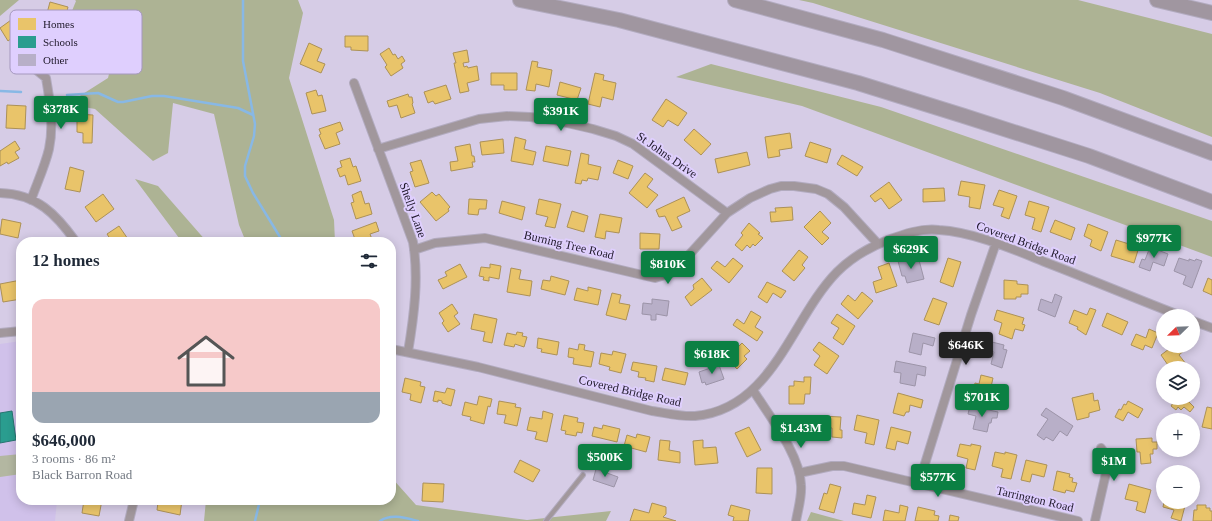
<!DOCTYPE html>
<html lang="en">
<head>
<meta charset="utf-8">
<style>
	:root { --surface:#fff; --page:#f2f2f3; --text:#1f2937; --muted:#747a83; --accent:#0b8043 }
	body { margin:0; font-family:"Times New Roman",serif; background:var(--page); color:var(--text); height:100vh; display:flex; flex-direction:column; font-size:15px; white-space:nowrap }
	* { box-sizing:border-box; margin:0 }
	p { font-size:13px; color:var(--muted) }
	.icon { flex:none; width:22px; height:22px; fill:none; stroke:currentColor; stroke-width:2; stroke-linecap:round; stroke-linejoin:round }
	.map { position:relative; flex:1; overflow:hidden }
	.panel { position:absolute; left:16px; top:237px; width:380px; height:268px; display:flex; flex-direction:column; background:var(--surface); border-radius:16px; box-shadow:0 2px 10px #0003 }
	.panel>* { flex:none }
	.needle { width:26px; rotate:247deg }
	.tools { position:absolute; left:1156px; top:309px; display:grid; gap:8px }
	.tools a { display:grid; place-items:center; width:44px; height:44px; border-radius:50%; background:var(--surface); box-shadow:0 2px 10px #0003; font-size:20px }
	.price { position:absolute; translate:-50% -34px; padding:0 9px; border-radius:4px; background:var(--accent); color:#fff; font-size:13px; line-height:26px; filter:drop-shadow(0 1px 2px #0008) }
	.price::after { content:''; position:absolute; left:50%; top:24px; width:12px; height:9px; margin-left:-6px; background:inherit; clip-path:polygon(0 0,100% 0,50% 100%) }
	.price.current { background:#222; color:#fff }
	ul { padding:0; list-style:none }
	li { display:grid; align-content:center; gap:8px; height:212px; padding:0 16px }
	li span { display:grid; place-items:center; height:124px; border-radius:12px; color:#555 }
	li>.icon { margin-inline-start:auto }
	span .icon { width:72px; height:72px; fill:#fffc; stroke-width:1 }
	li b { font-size:17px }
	h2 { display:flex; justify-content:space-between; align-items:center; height:48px; padding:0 16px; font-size:17px }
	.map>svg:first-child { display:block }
	.built { fill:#d0c1ea }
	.green { fill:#b3b7a1 }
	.forest { fill:#adb394 }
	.homes { fill:#e9c46a; stroke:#ac9157 }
	.schools { fill:#2a9d8f; stroke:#277571 }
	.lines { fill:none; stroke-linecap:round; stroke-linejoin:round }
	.stream { stroke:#88b8e5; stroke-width:2.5 }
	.building { fill:#b8afc8; stroke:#9c94a8 }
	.lane-casing { stroke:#b2abbf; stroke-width:6 }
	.street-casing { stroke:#b2abbf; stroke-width:10 }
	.highway-casing { stroke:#b2abbf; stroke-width:16 }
	.lane { stroke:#a1979c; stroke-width:4 }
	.street { stroke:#a1979c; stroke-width:8 }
	.highway { stroke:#a096a0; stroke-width:14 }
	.labels { text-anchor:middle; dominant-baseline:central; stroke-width:4; stroke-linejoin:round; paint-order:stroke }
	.street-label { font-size:12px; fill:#1f192a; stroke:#dfcffe }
	.key { fill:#dfcffe; stroke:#a598be; stroke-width:1 }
	.key-label { font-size:11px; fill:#1f192a }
</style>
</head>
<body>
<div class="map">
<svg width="1212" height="521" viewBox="0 0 1212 521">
	<rect width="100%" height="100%" fill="#d6cce6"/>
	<!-- built -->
	<path class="built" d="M21,341V500H57L55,521H0V344Z"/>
	<!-- green -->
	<path class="green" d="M21,454V459L20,460L21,474L0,477V456Z"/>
	<!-- forest -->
	<path class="forest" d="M0,0H19L0,16Z
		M75,0H298L303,13L289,78L334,220L335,242H246L239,225L214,114L173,103L168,153L153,161L95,109L67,104L108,78L115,49L102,26L61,38L76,1Z
		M799,0H1078L1212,34V137L1100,93L813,3Z
		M711,64L881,107L1212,221V257L802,106L676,77Z
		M135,179L158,186L207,242H182Z
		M391,477L416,505L527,520L611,511L606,521H204L206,500H391Z
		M811,512L844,521H807Z"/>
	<!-- homes -->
	<path class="homes" d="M50,2L68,7L65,19L59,17L58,23H55L53,31L43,28Z
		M18,15L29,30L18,37L16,35L8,41L0,28Z
		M345,36H368V51L351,50V47H345Z
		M309,43L322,49L317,61L325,64L321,73L300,64Z
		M389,48L393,55L395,54L398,59L402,56L405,61L401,64L403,68L391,76L385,67L387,65L380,54Z
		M467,50L469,62L463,63L464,67L467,66L468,68L477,66L479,80L467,83L469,91L460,93L454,63H456L453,53Z
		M532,61L538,62L537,67L552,70L549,87L536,84L535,91L526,90Z
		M491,73H517V90H504V85H491Z
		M595,73L604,75L603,80L616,83L613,100L602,97L600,107L588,104Z
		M560,82L581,88L577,100L557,95Z
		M446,85L451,99L435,104L433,101L428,103L424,92Z
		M316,90L318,96L322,95L326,111L312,114L306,93Z
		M408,94L409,97H412L413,103L412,104L415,113L401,118L397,105L389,107L387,101Z
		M666,99L687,113L678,126L668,120L663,127L652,120Z
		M7,105L26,106L25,129L6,128Z
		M77,114L93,115L92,143H83V133L77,132Z
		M340,122L343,130L336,133L340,144L325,149L319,135L321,134L319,129Z
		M694,129L711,144L701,155L684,140Z
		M790,133L792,148L779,150L780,156L768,158L765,137Z
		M515,137L526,140L524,149L536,152L533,165L511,161Z
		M503,139L504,153L482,155L480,142Z
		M15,141L20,149L15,152L19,158L8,164L7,162L0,166V151Z
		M810,142L831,149L827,163L805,156Z
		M470,144L472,156H474L475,162H472L473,167L451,171L450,162L458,161L455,147Z
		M546,146L571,151L568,166L543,161Z
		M747,152L750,165L718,173L715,159Z
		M581,153L589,155L588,164L601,167L598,180L588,178L587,181L582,180L581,184L575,183Z
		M842,155L863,167L857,176L837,164Z
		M350,158L353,167L356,166L361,181L348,185L345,175L340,177L337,169L342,167L340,161Z
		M421,160L429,183L415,187L410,172L413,171L410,163Z
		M618,160L633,166L628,179L613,173Z
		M70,167L84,171L80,192L65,189Z
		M645,173L653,179L647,187L658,195L647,208L629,193Z
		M961,181L985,185L980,209L969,207L970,197L958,195Z
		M889,182L902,200L889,209L881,198L875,202L870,196Z
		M944,188L945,201L923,202V189Z
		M999,190L1017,196L1009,219L1001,216L1004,208L993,205Z
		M361,191L365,204L369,203L372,214L356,219L351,203L354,202L352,195Z
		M432,192L436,196L439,194L450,207L448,209L449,211L436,221L420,202Z
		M103,194L114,209L96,222L85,207Z
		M684,197L690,211L677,217L682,227L672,231L665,216L659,217L656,210Z
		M469,199L487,200L486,209H479L478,215L468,214Z
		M539,199L561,204L555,228L545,226L548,217L536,214Z
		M502,201L525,207L522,220L499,213Z
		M1029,201L1049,207L1041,232L1032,229L1035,218L1025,215Z
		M792,207L793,220L771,222L770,212H776L775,208Z
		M572,211L588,216L584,232L567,227Z
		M820,211L831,223L822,232L829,238L822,245L804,227Z
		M600,214L622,218L619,233L606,231L605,239L595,237Z
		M2,219L21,223L18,238L0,234Z
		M1055,220L1075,228L1071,240L1050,232Z
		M376,222L379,231L370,234L373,242H356L352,231Z
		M749,223L760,233L758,234L763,238L755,246L753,244L750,248L747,245L742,251L735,245L743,235L741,233Z
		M1088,224L1108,232L1101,251L1090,246L1092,240L1084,236Z
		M119,226L130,242H112L107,234Z
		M640,233L660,234L659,249H640Z
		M1116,240L1139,247L1134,263L1111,256Z
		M799,250L808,257L802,265L805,268L794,281L782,271Z
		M733,258L743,266L729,283L711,268L717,261L725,267Z
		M948,258L961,262L953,287L940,282Z
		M889,263L897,286L876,293L873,282L882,279L878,267Z
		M460,264L467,277L443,289L438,280L447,276L445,272Z
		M490,264L501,266L499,279L489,277V281L483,280L484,277L479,276L481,267L490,268Z
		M511,268L521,270L519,279L532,281L530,296L507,292Z
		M551,276L569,281L565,295L541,289L543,280L550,281Z
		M702,278L712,290L691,306L685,297L694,289L693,285Z
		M1208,278L1212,280V295L1203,291Z
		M21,280V299L3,302L0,284Z
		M1004,280L1017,281V284L1028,285V294H1021V297H1016V299H1004Z
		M767,282L786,291L781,298L773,293L767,303L758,297Z
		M588,287L601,290L598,305L574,300L577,288L588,291Z
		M862,292L873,301L858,319L841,304L848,295L855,301Z
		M612,293L621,295L619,303L630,305L626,320L606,315Z
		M933,298L947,303L939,325L924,320Z
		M452,304L458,313L454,316L460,324L448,332L442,323L444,321L439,313Z
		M1090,308L1096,310L1086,335L1077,329L1078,327L1069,323L1074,310L1087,315Z
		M997,310L1024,318L1022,324L1025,325L1023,331L1015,329L1012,339L999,334L1002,323L994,320Z
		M751,311L761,317L755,327L763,332L757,341L733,325L737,319L744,324Z
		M1107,313L1128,322L1122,335L1102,326Z
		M474,314L497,319L492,343L483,341L485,332L471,329Z
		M837,314L855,326L843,345L833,338L839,328L831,323Z
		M1149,329L1158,333L1152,348L1145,345L1143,350L1131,345L1136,334L1146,338Z
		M517,332L523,333L522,336L527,337L524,347L515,344L514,347L504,345L507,333L516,335Z
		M538,338L559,342L557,355L541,352L542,349L537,348Z
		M819,342L839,356L827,374L814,365L820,356L813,350Z
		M742,343L750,351L744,356L747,359L737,369L726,358L735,350L733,348L737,345L738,347Z
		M579,344L585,345L584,350L594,352L591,367L573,364L574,358L568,357L569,348L578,350Z
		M1173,346H1184L1186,349L1179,355L1186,364L1181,368H1170L1161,355Z
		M613,351L626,354L621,373L609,370L610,367L599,364L601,353L612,355Z
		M633,362L657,366L654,382L645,380L646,378L638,377L639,372L631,370Z
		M665,368L688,373L685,385L662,380Z
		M981,375L993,378L991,387H993L992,393L988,392L987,399L972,395L975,383L979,384Z
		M804,377H811L810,394H805L804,404H789V386H794V381L804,382Z
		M405,378L421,382L420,386L425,387L421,403L410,400L411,394L402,392Z
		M447,388L455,390L451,406L442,403V401L438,400V402L433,401L435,391L445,393Z
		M898,393L923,400L921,408L910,405L909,412H906L904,416L893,413Z
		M1093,393L1094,401L1098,400L1100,410L1089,413V417L1077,420L1072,398Z
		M479,396L492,399L490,407L488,406L484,424L470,420L471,417L462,415L465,402L477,405Z
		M1169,398H1185L1194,407L1190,412L1184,407L1181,410L1178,407L1176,410L1171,406L1173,403L1168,399Z
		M499,401L516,404L515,407L521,408L517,426L504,423L506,415L497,414Z
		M1128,401L1143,409L1138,418L1128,412L1123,421L1115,417L1119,409L1121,410L1124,404L1126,405Z
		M1207,407L1212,408V429L1202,427Z
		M543,411L553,414L547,442L535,439L537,432L527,430L530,417L542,419Z
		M564,415L578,418L577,422L584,423L582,433L577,432L576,436L565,434L566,431L561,430Z
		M857,415L879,420L874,445L865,443L867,433L854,430Z
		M821,416L841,417L840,430H842V438L832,437V428L820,427Z
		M603,425L620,429L617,442L592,436L594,427L602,429Z
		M749,427L761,450L747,457L735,433Z
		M891,427L911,432L908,444L897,441L895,450L886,448Z
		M637,434L650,437L646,452L624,446L627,435L636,438Z
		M1152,438V442H1157V449H1153V454H1150L1151,463L1141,464L1140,452H1137L1136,439Z
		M660,440L670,441L669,450L680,452V463L658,460Z
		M703,440V448L716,447L718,463L695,465L693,441Z
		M960,444L971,446V444L981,446L975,470L966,468L968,459L957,456Z
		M995,452L1005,454V452L1017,455L1011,479L1001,477L1003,469L992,466Z
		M520,460L540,470L533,482L514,472Z
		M1026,460L1047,465L1044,477L1032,474L1030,482L1021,480Z
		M757,468H772V494L756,493Z
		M1057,471L1070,474L1069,477L1073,478L1072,482L1077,483L1074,492L1066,490L1065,493L1053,490Z
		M423,483L444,484L443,502L422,501Z
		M830,484L841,487L834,513L819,509L824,493L827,494Z
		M1129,484L1151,490L1145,513L1136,510L1138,502L1125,499Z
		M867,495L876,497L871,518L852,514L854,503L865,505Z
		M84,500H102L99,516L82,513Z
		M169,500H182L180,515L157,510L158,502L169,504Z
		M1164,502H1186L1181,521L1171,518L1174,510L1163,507Z
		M652,503L666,507V514L663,517L676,521H630L634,509L649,513Z
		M731,505L750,510L748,521H749H733L734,517L728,515Z
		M900,505L908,507L905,521H883L885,510L899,513Z
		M1197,505H1206V508H1210V511H1212V521H1193L1194,510H1197Z
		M918,507L935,511L934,515L939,516L938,521H915Z
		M950,515L959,517L958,521H949Z"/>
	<!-- schools -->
	<path class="schools" d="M12,411L16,440L0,443V413Z"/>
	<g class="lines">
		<!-- stream -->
		<path class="stream" d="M243,0V61L255,124L254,136L245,166V176L253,193L283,242
			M0,91L21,92
			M67,95L98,93L118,102H123L152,96H164L238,108L253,115
			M255,521L260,500
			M380,521C391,513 406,518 418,521"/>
	</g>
	<!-- building -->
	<path class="building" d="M1150,247L1168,254L1164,266L1153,262L1150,271L1139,267L1142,259L1145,260Z
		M910,258L911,262L919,260L924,279L907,283L905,276H902L898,261Z
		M1179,258L1189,261V259L1195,261L1196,259L1202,261L1192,288L1183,284L1186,276L1174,271Z
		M1055,294L1062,297L1055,317L1038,310L1041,299L1052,303Z
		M652,299L669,301L667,316L656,314V320H651V315L642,314L643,303L652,304Z
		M913,333L935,338L933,346L923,343L921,355L909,352Z
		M988,341L1004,345L1003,349L1007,350L1002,368L991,364L994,352L985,349Z
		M896,361L926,367L925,376L917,374L915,386L900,383L901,373L894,372Z
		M719,365L724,379L706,385L705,382L702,383L699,372Z
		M970,406L998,412L997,418H992L991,423H989L987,432L973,429L976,416L968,414Z
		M1046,408L1073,426L1067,436L1060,431L1053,441L1046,437L1044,440L1037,435L1048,419L1041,415Z
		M596,469L618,477L614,487L593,480Z"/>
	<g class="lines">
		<defs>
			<path id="lane" d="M546,521L583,475"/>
			<path id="street" d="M354,83L413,242C419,278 414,316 408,352
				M378,149L479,119L507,116L530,117L554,120L593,129L616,136L633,144L727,213
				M0,193C37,194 56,214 76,242
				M31,200C37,183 45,166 49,149C54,126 50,101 46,78L35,69
				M414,250L435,243L485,238L655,278L671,273L678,267L727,213L750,198L770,189L781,186H794L816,189L828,194L844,207L878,244
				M1193,321L1212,328
				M0,333L21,331
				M391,349L478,367L652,411C666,413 681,417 695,416C773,409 791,319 837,272C851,258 870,247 888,240C904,234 921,228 939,230C975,232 1017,251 1050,264C1094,281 1137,299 1181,316
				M753,390C769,416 800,454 801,485C802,497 798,509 796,521
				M799,473L832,466H844L1078,521
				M919,483L971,315L996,243
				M129,521L134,500
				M1095,521L1109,460L1101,448"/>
			<path id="highway" d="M520,0L619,20L858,83L964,116L1089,156L1212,202
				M735,0L883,40L1063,98L1212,153
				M1157,0L1212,13"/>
		</defs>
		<!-- lane casing -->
		<use href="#lane" class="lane-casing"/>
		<!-- street casing -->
		<use href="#street" class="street-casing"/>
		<!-- highway casing -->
		<use href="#highway" class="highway-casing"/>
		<!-- lane -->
		<use href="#lane" class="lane"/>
		<!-- street -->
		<use href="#street" class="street"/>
		<!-- highway -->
		<use href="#highway" class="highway"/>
	</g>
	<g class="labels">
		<!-- street labels -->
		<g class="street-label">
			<text transform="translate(667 155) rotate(35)">St Johns Drive</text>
			<text transform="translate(413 210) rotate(70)">Shelly Lane</text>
			<text transform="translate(1026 243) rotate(20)">Covered Bridge Road</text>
			<text transform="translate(569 245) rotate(13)">Burning Tree Road</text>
			<text transform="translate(630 391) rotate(13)">Covered Bridge Road</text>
			<text transform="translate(1035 499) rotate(13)">Tarrington Road</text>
		</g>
	</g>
	<!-- legend -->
	<rect x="10" y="10" width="132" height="64" rx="6" class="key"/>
	<rect x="18" y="18" width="18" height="12" fill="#e9c46a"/>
	<rect x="18" y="36" width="18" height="12" fill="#2a9d8f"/>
	<rect x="18" y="54" width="18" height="12" fill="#b8afc8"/>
	<g class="key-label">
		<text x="43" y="28">Homes</text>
		<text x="43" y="46">Schools</text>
		<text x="43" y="64">Other</text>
	</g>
</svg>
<div class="tools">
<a><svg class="needle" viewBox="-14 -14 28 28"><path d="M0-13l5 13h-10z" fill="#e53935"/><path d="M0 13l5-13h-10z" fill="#747a83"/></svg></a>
<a><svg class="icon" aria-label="layers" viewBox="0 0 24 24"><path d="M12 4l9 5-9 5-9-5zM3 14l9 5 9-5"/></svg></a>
<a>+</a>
<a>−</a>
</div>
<b class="price" style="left:61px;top:130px">$378K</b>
<b class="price" style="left:561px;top:132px">$391K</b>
<b class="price" style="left:1154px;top:259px">$977K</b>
<b class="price" style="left:911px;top:270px">$629K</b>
<b class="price" style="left:668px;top:285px">$810K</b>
<b class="price current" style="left:966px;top:366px">$646K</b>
<b class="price" style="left:712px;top:375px">$618K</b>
<b class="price" style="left:982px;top:418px">$701K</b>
<b class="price" style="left:801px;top:449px">$1.43M</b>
<b class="price" style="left:605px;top:478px">$500K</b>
<b class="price" style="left:1114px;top:482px">$1M</b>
<b class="price" style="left:938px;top:498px">$577K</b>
<section class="panel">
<h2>12 homes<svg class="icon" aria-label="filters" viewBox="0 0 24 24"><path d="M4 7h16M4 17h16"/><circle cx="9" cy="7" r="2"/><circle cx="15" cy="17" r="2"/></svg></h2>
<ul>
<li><span style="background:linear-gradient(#f6c9c9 75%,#9aa5b1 0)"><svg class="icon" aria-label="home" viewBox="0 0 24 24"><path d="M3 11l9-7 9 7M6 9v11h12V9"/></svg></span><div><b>$646,000</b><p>3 rooms · 86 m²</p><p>Black Barron Road</p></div></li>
</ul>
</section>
</div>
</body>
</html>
